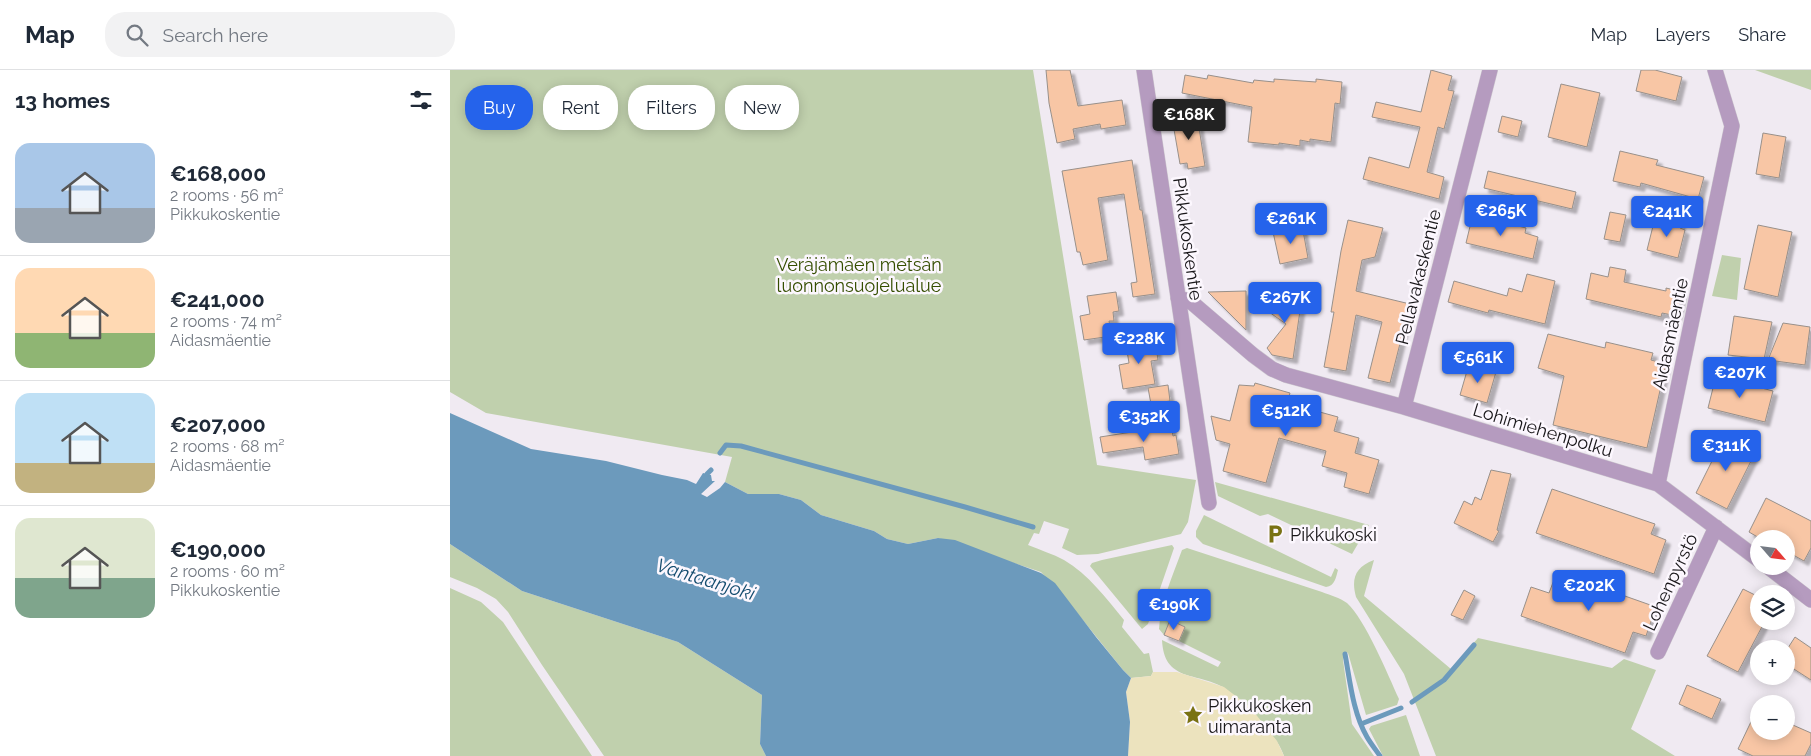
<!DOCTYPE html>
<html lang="en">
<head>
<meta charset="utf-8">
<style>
	:root { --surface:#fff; --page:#f2f2f3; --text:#1f2937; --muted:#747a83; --line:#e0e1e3; --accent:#2563eb }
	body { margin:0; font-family:Raleway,sans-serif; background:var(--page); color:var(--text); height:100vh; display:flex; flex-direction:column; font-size:19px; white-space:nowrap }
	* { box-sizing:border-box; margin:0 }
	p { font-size:16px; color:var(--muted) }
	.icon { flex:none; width:28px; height:28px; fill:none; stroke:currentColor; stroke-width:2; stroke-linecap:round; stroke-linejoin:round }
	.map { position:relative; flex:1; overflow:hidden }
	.sheet { display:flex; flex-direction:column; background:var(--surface); width:450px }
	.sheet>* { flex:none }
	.hud { position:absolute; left:15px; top:15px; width:475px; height:45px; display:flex; gap:10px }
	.needle { width:32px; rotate:118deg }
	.buttons { position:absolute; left:1300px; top:460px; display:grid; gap:10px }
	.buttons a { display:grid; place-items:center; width:45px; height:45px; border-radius:50%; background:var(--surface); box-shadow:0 2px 12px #0003; font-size:25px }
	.price { position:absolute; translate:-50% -42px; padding:0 11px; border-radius:5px; background:var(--accent); color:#fff; font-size:16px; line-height:32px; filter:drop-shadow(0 1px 2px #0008) }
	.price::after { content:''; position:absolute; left:50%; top:30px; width:15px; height:11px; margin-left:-8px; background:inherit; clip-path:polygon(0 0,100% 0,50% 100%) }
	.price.current { background:#222; color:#fff }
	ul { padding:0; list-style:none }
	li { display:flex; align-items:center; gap:15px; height:125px; padding:0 15px }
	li+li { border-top:1px solid var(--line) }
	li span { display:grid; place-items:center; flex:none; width:140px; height:100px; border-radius:15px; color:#555 }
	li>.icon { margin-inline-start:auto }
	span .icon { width:60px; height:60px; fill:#fffc; stroke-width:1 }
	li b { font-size:21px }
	h2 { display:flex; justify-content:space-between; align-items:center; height:60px; padding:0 15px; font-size:21px }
	.tag { padding:0 18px; border-radius:20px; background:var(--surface); box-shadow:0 2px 12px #0003; font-size:18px; line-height:45px }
	.tag.current { background:var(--accent); color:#fff }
	header { display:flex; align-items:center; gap:30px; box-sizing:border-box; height:70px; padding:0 25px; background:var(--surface); border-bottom:1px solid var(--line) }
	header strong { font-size:24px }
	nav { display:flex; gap:28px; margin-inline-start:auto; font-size:18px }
	.search { width:350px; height:45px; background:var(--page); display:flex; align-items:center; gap:12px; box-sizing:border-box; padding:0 18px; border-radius:20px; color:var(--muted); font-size:19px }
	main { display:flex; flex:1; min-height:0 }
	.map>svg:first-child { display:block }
	.green { fill:#c0d0ad }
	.sand { fill:#ece3be }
	.water { fill:#6c9abc }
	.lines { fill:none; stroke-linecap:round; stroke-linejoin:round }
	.stream { stroke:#6c9abc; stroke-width:5 }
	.building { fill:#f8c6a5; stroke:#98908a; filter:url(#shadow) }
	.minor-casing { stroke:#cdc8cf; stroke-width:16 }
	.minor { stroke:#b59bbf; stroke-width:15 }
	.labels { text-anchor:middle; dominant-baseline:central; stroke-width:5; stroke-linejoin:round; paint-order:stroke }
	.street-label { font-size:18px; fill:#181619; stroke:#fcf7fe }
	.park-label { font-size:18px; fill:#354e00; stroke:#fcf7fe }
	.poi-label { font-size:18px; fill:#181619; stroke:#fcf7fe; text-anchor:start }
	.water-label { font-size:19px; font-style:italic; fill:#144c6f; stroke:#fcf7fe }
</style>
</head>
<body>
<header>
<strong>Map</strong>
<div class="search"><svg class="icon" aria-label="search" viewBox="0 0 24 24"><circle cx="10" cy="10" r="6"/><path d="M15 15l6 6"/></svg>Search here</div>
<nav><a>Map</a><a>Layers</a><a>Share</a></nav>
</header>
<main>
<section class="sheet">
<h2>13 homes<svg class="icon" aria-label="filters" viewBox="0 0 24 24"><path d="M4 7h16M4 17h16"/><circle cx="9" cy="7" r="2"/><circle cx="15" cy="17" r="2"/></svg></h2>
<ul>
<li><span style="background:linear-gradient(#a9c7e8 65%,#9aa5b1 0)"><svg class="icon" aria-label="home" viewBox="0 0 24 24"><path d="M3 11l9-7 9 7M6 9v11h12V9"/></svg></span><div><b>€168,000</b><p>2 rooms · 56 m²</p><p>Pikkukoskentie</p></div></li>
<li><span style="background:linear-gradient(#ffd9b3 65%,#8fb573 0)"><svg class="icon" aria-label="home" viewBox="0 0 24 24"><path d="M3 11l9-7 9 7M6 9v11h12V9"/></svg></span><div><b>€241,000</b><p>2 rooms · 74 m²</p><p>Aidasmäentie</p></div></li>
<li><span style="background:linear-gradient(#bfe0f5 70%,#c2b280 0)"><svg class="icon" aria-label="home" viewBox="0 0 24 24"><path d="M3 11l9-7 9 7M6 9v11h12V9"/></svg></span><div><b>€207,000</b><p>2 rooms · 68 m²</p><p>Aidasmäentie</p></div></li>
<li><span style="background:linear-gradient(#dfe7d0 60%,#7fa58c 0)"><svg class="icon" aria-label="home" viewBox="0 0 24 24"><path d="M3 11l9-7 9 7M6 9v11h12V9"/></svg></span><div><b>€190,000</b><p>2 rooms · 60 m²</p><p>Pikkukoskentie</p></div></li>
</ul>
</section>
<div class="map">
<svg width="1361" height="686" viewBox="0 0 1361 686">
	<defs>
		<filter id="shadow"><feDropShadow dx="4.5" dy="4.5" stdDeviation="1" flood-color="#0004"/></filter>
	</defs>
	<rect width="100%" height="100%" fill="#f0eaf2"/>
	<!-- green -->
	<path class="green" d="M0,0H583L647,395L746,410L738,452L731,464L648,484L627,485L612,478L619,459L594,451L589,464L584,463L578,475C590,480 603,484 614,490C638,504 657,529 674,550L672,557L694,584L699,583L703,602L701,606L681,608L673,600L628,544L591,502L488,468L458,474L437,469L424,461L371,445L351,430L329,424H298L275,412L282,387L36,343L0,322Z
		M1305,0H1361V20Z
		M1272,185L1291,188L1287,230L1262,226Z
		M765,412L919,455L902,484L818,444L810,446L768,426Z
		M754,445L881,507L885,498L888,500C886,507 885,516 876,517L753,474L746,467V461Z
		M0,474L72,521L228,572L312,625L310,674L316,686H154L92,595L58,542L46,529L27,518L0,507Z
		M722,475L724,478L702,542L698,554L692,559L640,496L642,493L652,490Z
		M737,478L872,522C880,525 890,528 897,533C915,549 938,605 949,629L947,635L916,645L898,583L895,582L893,590L902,654L924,686H834C832,681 830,676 827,672C823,665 779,621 773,617C746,602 714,612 712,570L768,597L771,592L729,571L735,557L720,550L714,565L709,559C710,533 723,505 732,480Z
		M924,490L914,526L1001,599L1028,568L1162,598L1174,589L1206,600L1181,659L1225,686H986L954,604L906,527C901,509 905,497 924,490Z
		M0,518L31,532L53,552L142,686H0Z
		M956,645L970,686H933L919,659L921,656Z"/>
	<!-- sand -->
	<path class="sand" d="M703,602H727L774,617L800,637L827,671L834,686H678L680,652L676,622L681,608L701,606Z"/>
	<!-- water -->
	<path class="water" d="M0,343L81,379L156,391L212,405L237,410L246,414L253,403L261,405L262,411H265L251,424L257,427L270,418L275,412L298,424H329L351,430L371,445L424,461L437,469L458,474L488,468L505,470L591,503L605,513L646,567L673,600L681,608L676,622L680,652L678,686H316L310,674L312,625L228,572L72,521L0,474Z"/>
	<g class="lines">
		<!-- stream -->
		<path class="stream" d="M270,383L276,375L291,376L515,437L583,457
			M257,404L261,400
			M895,584C900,611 903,643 917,667C921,674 926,680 930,686
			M962,632L994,610L1024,575
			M911,654L951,638"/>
	</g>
	<!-- building -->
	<path class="building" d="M596,0H620L628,36L672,30L676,55L651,59L650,54L623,59L625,69L607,73L599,33Z
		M981,0L1002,6L998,20L1004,21L994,59L988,57L977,102L994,107L989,129L913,109L919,87L959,98L970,57L922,47L926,32L971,42Z
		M1191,0H1205L1232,7L1226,31L1186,21Z
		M735,5L757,9L758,5L803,13L804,10L824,12V9L866,12V9L892,12L890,34L885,33L881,72L860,69V72L850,70V76L829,73V75L798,72L802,37L732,23Z
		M1111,14L1150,23L1137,77L1098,67Z
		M747,45L755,96L738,99L737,93L730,94L722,48Z
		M1052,46L1072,51L1068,67L1048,62Z
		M1313,63L1336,67L1329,108L1306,104Z
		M1170,81L1208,90L1206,95L1254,107L1248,129L1191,113L1190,117L1163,111Z
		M682,90L690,140H692L705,224L683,227L681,213L687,212L674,124L648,128L658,190L633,195L630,182H627L612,101Z
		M1038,101L1126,122L1122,139L1034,118Z
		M1160,142L1176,145L1170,172L1154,169Z
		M1023,144L1076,158L1075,163L1088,167L1083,189L1016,173Z
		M1211,147L1231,152L1230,158L1235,160L1228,188L1197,180L1204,152L1209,153Z
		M898,150L933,158L925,187L912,190L906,221L960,234L940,313L918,308L932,252L906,245L896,301L874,297L884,242H881L891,181Z
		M852,155L858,188L830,194L823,162Z
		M1308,155L1342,162L1328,227L1294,219Z
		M1160,197L1176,200L1174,212L1216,221V218L1232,222L1227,246L1212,243L1211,247L1136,229L1141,203L1158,207Z
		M1077,204L1105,211L1095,254L1039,240L1038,243L998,232L1004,211L1057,226L1059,218L1072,222Z
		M796,221V260L758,222Z
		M666,222L669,241L663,242L664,251H659L662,266L634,270L630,246L640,244L637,226Z
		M822,222L852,227L843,289L822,285L817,278L836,254L819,242Z
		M1284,246L1322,252L1314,289L1278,285Z
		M1333,253L1360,257L1355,295L1318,290Z
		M1098,264L1155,278L1156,272L1203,283L1201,290L1216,294L1197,378L1103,355L1114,306L1088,298Z
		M705,270L708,290L701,291L705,314L673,319L669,295L679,293L676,275Z
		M1019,294L1046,302L1037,333L1010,325Z
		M1266,306L1323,321L1315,352L1258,338Z
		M805,313L840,323L837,333L888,347L884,361L909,368L905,383L929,390L919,424L894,417L897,403L872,396L876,381L829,368L816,413L773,401L780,374L766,370L761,346L780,351L789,315L804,316Z
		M718,315L720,331L701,334L698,318Z
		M721,356L723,366L726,365L729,384L695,390L693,377L653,383L650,367Z
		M1275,365L1306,381L1277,439L1246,423Z
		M1041,400L1061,404L1047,460L1049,461L1043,472L1004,453L1014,431L1022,435L1025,427L1031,430Z
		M1102,419L1205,454L1201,464L1216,470L1204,504L1086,463Z
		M1316,428L1361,451V478L1354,491L1336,481V469H1311L1299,462Z
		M1107,502L1206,537L1196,566L1183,562L1175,583L1071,546L1081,517L1099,523Z
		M1293,519L1309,527V551H1315L1288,602L1257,586Z
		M1014,520L1025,526L1013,550L1001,545Z
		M720,550L735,557L729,571L714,565Z
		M1345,567L1361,578V610L1336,594V581Z
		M1237,615L1271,629L1262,649L1229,634Z
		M1309,635V661H1336V652L1361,663V674L1355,686H1303L1288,679Z"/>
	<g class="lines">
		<defs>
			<path id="minor" d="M694,0L759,433
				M728,228L740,231L803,285L822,299L836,305L954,337L1208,414L1309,490
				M954,337L1040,0
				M1208,414L1282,56L1265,0
				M1317,496L1361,530
				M1208,582L1266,457"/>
		</defs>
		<!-- minor casing -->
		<use href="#minor" class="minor-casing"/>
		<!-- minor -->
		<use href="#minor" class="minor"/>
	</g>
	<!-- icons -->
	<defs>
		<symbol id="parking-bare" viewBox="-9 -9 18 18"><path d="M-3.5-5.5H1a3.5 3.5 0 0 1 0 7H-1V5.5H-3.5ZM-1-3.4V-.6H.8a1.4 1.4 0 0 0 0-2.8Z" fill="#797214" stroke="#fcf7fe" stroke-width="2.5" paint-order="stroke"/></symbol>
		<symbol id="sight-bare" viewBox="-9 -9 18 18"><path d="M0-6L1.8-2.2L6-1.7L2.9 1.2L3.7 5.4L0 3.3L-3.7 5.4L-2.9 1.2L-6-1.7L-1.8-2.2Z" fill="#797214" stroke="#fcf7fe" stroke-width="2.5" paint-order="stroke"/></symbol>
	</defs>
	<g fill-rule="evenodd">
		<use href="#parking-bare" x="811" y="450" width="28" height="28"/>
		<use href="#sight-bare" x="729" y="631" width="28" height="28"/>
	</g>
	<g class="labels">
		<!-- street labels -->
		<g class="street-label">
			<text transform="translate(738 169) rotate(82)">Pikkukoskentie</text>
			<text transform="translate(968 207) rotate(-76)">Pellavakaskentie</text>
			<text transform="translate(1220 264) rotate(-78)">Aidasmäentie</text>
			<text transform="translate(1093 360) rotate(17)">Lohimiehenpolku</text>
			<text transform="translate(1220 512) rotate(-65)">Lohenpyrstö</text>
		</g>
		<!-- park labels -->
		<g class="park-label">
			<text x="409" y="194">Veräjämäen metsän<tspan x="409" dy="21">luonnonsuojelualue</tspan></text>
		</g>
		<!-- poi labels -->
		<g class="poi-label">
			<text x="840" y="464">Pikkukoski</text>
			<text x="758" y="635">Pikkukosken<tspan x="758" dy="21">uimaranta</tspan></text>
		</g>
		<!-- water labels -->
		<g class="water-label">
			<text transform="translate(256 509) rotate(17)">Vantaanjoki</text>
		</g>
	</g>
</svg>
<div class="buttons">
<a><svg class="needle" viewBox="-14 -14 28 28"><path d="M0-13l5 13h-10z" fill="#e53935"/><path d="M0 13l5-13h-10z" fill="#747a83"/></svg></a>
<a><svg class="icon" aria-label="layers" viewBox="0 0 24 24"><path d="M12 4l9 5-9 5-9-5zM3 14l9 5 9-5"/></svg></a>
<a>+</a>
<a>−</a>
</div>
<b class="price current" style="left:739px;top:71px">€168K</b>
<b class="price" style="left:1051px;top:167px">€265K</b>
<b class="price" style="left:1217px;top:168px">€241K</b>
<b class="price" style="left:841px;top:175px">€261K</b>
<b class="price" style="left:835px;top:254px">€267K</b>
<b class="price" style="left:689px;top:295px">€228K</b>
<b class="price" style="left:1028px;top:314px">€561K</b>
<b class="price" style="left:1290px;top:329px">€207K</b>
<b class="price" style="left:836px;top:367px">€512K</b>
<b class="price" style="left:694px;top:373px">€352K</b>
<b class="price" style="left:1276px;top:402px">€311K</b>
<b class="price" style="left:1139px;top:542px">€202K</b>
<b class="price" style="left:724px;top:561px">€190K</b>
<div class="hud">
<a class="tag current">Buy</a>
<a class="tag">Rent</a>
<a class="tag">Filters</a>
<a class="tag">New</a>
</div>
</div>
</main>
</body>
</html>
